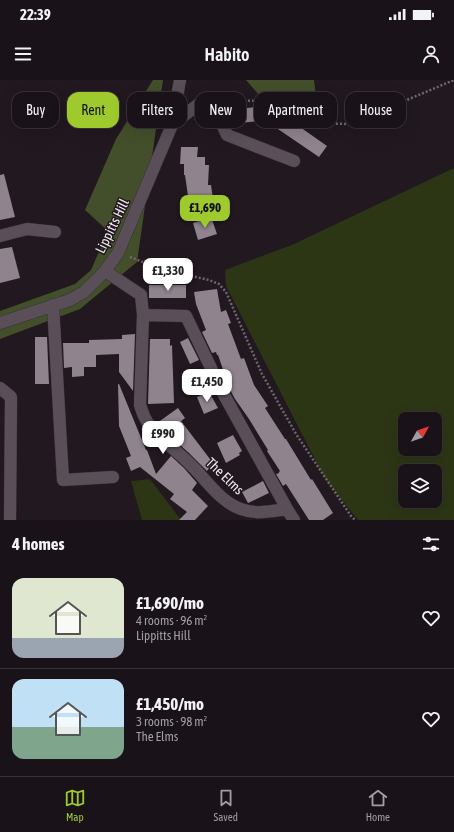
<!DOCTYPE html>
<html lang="en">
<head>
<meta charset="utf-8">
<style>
	:root { --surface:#191218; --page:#221b21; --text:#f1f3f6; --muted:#9f9ea2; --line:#373237; --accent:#9fca2d }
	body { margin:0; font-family:"Asap Condensed",sans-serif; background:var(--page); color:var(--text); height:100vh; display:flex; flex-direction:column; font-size:15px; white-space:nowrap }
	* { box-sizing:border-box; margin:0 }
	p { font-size:13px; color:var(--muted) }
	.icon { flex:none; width:22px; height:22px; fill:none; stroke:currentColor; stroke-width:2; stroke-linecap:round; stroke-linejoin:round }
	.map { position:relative; height:440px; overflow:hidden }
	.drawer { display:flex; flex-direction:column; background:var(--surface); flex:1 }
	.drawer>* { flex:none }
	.hud { position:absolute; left:12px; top:12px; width:430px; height:36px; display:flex; gap:8px }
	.needle { width:26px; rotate:50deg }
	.buttons { position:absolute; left:398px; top:332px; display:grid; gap:8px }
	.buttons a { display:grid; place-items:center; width:44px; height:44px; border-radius:8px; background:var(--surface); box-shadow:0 4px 16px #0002,0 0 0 1px var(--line); font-size:20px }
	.price { position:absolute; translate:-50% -34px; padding:0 9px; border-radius:8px; background:#fff; color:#222; font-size:13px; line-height:26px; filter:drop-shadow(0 1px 2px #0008) }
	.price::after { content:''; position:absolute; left:50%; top:24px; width:12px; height:9px; margin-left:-6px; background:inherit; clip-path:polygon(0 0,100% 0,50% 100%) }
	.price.on { background:var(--accent); color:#111 }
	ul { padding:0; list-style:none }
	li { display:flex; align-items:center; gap:12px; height:100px; padding:0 12px }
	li+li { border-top:1px solid var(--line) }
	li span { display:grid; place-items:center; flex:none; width:112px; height:80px; border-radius:12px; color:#555 }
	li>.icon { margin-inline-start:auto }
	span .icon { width:48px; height:48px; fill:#fffc; stroke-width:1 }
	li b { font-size:17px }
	h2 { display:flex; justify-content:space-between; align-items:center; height:48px; padding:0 12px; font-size:17px }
	.tag { padding:0 14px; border-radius:12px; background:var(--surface); box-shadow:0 4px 16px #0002,0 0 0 1px var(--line); font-size:14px; line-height:36px }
	.tag.on { background:var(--accent); color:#111 }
	.status { display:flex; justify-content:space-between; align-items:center; height:28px; padding:0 20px; background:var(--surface); direction:ltr }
	.status svg { height:11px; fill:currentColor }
	header { display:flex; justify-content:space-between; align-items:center; height:52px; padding:0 12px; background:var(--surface); font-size:18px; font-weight:600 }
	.tab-bar { display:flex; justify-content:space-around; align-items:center; height:56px; border-top:1px solid var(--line); background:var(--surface); font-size:11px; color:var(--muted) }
	.tab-bar a { display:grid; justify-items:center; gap:2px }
	.tab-bar .on { color:var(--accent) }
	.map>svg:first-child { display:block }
	.green { fill:#2c3615; fill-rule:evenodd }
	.forest { fill:#434f2a }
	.building { fill:#8f838e }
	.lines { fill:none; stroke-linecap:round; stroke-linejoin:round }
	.minor-casing { stroke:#383238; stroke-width:13 }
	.path { stroke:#6f676e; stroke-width:2.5; stroke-dasharray:2 2; stroke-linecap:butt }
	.minor { stroke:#5a4f59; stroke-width:12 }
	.labels { text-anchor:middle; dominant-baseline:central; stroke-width:3; stroke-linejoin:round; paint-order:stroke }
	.street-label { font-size:14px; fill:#efe8ee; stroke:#211820 }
</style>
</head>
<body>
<div class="status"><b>22:39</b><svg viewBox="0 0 49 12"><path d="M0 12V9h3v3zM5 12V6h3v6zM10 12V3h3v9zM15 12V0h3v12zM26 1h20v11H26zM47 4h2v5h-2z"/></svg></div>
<header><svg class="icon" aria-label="menu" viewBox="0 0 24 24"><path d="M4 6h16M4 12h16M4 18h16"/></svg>Habito<svg class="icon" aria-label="person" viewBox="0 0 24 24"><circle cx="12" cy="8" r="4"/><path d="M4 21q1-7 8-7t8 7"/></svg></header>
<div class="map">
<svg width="454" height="440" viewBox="0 0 454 440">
	<rect width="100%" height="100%" fill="#211820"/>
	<!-- green -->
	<path class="green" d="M454,88V440H358L325,399L226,206L225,190L294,164ZM405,339H435V369H405ZM405,391H435V421H405Z
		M150,399L181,440H142L131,401Z"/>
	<!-- forest -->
	<path class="forest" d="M153,0H163L137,182L80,229L0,259V231L75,204L91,190L108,151L85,130L116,59Z
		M246,0H314L319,43L281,32L272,24L265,22Z"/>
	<!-- building -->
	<path class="building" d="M105,14L120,21L108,47L94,41Z
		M257,27L258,41L231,44L230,30Z
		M280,33L327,66L319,77L272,45Z
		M181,67H198L197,77H205V85H209L208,105H211L213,119L189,123L185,95H184V84H180Z
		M4,94L15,137L0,140V95Z
		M211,137L217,154L198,160L193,143Z
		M12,167L20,198L0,203V169Z
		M149,205H186V218H149Z
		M217,209L221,232L226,230L231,243L228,244L241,279L244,278L254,305L268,326L265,328L285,359H286L311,400L312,399L333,433L323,440H309L286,404L283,406L276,394L279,393V392L280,391L267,371L268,370L249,339L235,319L227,304H228L218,275H217L216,272L212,273L202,252L206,250L196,224L194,212Z
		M135,254L133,311L119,292V274L96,275V287H84V296L72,297V287L64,288L63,263H89V260L122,259V255Z
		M35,257H47L49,304H35Z
		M188,258L199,280L190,284L180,262Z
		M150,259H170V266L172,265L174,323L148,324Z
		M118,304H119L146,370H147L156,394L171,376L184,388L197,403L192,410L208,426L195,440H179L187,432L170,419L174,414L140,387L131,391L126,378L131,376L119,346Z
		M209,312L218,328L204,334L197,317Z
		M178,328L185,338L181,341L213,383L207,391L189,373L172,358L167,351L166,352L157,343Z
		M233,355L242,371L239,373L240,375L226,383L217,363Z
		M263,401L269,413L248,423L242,412Z"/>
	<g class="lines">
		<defs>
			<path id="minor" d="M172,45L200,23H212L227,55L294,81
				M0,156L27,149L55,152
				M105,191L141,215L143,235L186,236L223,313L287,429L294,440
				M53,225L63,400L113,397
				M143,235L140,325C143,334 145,340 151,347C161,360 177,371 189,383C205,398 220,422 241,429C256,435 272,431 287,429
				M0,243L70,220L84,212L105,191L118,173L172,45L180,0
				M0,308L11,317L10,440"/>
		</defs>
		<!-- minor casing -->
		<use href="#minor" class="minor-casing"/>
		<!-- path -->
		<path class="path" d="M224,20L259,21L283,28L319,43L346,44L362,39L454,0
			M130,177L161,189L209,200L219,204L226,212L262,294L296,354L351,436L355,440"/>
		<!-- minor -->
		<use href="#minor" class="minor"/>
	</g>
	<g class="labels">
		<!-- street labels -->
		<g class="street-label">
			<text transform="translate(112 146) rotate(-64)">Lippitts Hill</text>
			<text transform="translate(225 396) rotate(44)">The Elms</text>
		</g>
	</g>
</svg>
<div class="buttons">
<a><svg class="needle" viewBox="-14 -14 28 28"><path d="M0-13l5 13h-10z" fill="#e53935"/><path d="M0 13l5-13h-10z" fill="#9f9ea2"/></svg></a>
<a><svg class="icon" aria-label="layers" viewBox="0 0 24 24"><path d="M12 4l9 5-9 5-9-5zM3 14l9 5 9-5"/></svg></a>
</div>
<b class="price on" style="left:205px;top:149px">£1,690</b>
<b class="price" style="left:168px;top:212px">£1,330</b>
<b class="price" style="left:207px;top:323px">£1,450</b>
<b class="price" style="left:163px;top:375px">£990</b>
<div class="hud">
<a class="tag">Buy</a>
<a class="tag on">Rent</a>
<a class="tag">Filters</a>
<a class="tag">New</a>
<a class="tag">Apartment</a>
<a class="tag">House</a>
</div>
</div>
<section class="drawer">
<h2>4 homes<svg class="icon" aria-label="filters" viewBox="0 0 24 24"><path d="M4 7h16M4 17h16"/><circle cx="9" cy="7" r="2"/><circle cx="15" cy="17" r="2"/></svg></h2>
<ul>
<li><span style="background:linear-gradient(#dfe7d0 75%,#9aa5b1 0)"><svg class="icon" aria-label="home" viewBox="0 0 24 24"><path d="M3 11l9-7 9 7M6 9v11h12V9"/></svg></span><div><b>£1,690/mo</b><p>4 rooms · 96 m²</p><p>Lippitts Hill</p></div><svg class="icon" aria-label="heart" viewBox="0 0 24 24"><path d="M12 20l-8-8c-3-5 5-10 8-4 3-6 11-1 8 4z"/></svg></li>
<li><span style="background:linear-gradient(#bfe0f5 60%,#7fa58c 0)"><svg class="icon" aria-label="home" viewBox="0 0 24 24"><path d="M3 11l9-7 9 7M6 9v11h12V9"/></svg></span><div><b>£1,450/mo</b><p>3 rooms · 98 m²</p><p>The Elms</p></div><svg class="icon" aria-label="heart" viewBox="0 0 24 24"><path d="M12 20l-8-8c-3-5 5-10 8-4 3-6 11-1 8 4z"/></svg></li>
</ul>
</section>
<nav class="tab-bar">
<a class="on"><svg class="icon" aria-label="map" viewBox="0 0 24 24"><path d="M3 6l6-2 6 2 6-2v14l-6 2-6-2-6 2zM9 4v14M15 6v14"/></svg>Map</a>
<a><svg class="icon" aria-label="saved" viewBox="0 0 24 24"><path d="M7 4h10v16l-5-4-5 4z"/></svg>Saved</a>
<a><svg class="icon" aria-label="home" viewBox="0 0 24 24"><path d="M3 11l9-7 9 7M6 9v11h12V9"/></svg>Home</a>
</nav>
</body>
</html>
